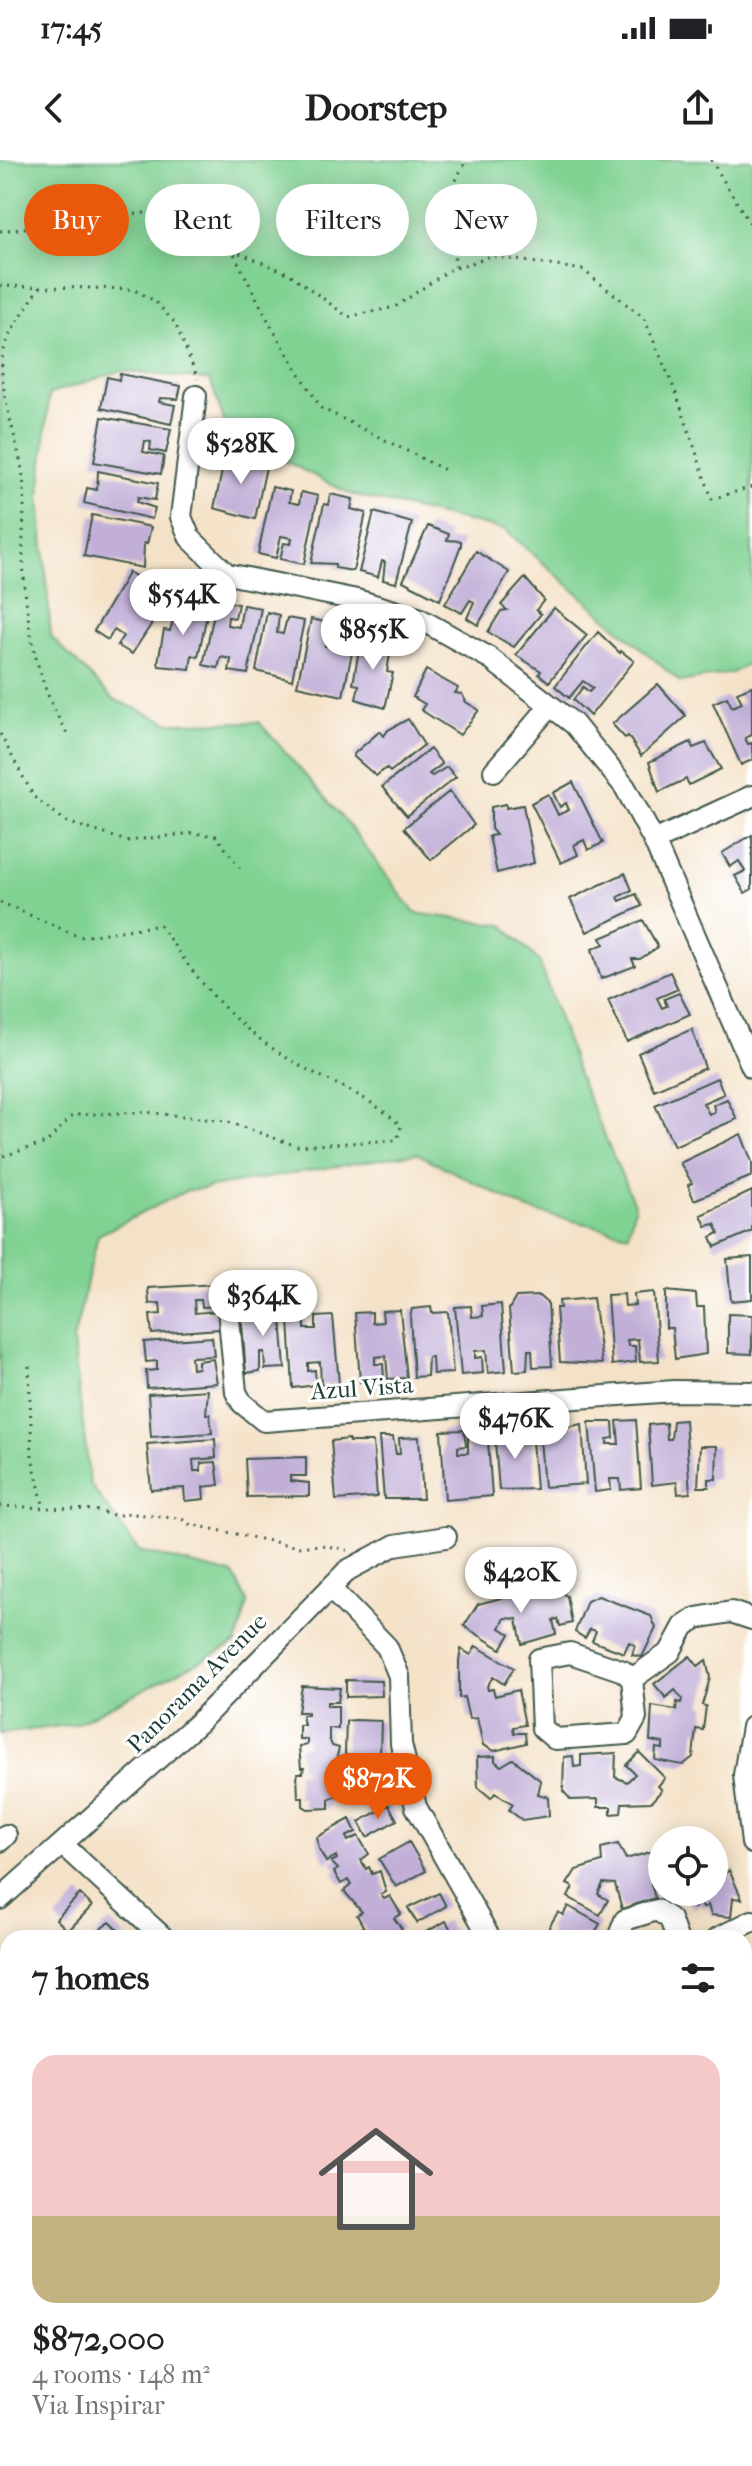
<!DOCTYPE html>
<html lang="en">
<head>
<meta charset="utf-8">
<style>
	:root { --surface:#fff; --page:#f2f2f2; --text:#202124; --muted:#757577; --line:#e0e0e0; --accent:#ea580c }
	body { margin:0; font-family:"IM FELL French Canon",serif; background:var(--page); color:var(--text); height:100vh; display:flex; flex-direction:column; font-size:30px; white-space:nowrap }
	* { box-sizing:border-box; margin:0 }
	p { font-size:26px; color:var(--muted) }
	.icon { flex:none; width:44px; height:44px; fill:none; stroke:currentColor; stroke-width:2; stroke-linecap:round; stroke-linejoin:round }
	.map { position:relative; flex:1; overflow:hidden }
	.details { position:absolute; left:0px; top:1770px; width:752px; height:536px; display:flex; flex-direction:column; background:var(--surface); border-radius:24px 24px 0 0; box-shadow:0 4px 20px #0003 }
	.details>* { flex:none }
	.top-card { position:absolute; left:24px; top:24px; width:704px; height:72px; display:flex; gap:16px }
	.controls { position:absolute; left:648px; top:1666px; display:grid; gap:16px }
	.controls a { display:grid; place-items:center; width:80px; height:80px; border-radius:50%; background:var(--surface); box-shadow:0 4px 20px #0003; font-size:40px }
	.price { position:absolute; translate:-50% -68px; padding:0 18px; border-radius:28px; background:#fff; color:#222; font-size:26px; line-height:52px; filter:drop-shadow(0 2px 4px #0008) }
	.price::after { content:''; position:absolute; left:50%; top:48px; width:24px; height:18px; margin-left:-12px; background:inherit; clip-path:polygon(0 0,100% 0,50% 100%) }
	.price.selected { background:var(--accent); color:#fff }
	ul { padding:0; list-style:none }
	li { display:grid; align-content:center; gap:16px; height:424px; padding:0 32px }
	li+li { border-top:2px solid var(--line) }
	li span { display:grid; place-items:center; height:248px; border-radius:24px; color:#555 }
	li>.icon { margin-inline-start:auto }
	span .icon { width:144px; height:144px; fill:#fffc; stroke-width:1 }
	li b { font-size:34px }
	h2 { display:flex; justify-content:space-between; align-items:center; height:96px; padding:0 32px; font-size:34px }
	.chip { padding:0 28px; border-radius:36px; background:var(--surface); box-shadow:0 4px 20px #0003; font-size:28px; line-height:72px }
	.chip.selected { background:var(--accent); color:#fff }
	.status { display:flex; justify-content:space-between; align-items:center; height:56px; padding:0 40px; background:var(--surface); direction:ltr }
	.status svg { height:22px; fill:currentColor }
	header { display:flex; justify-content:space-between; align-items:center; height:104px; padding:0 32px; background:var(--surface); font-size:36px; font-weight:700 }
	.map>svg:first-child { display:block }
	.green { fill:#80d293; stroke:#508864; stroke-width:2 }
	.building { fill:#c1afd8 }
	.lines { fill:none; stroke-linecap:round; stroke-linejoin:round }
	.minor-casing { stroke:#3f564a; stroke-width:24 }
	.path { stroke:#3f564a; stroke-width:3; stroke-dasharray:2 6; stroke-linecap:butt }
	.minor { stroke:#fff; stroke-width:20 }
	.labels { text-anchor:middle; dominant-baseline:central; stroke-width:6; stroke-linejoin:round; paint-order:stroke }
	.street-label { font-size:24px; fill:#1f3d34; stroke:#fff }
</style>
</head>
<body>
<div class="status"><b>17:45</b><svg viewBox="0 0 49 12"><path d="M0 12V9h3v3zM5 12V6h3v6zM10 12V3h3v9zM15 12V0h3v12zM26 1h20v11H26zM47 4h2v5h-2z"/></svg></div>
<header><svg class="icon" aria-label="back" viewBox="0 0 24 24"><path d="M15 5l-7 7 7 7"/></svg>Doorstep<svg class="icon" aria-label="share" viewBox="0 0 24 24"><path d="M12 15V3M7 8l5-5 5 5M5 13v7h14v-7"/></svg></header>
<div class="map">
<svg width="752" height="2306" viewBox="0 0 752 2306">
	<rect width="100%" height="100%" fill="#fff"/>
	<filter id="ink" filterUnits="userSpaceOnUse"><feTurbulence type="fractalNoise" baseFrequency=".0125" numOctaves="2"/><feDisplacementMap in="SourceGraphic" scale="16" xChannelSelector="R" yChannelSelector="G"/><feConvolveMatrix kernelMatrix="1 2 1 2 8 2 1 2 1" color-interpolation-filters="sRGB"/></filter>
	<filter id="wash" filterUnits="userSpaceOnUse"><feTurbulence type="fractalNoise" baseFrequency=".006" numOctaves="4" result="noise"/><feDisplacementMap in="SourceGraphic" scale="32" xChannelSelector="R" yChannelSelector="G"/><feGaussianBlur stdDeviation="1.8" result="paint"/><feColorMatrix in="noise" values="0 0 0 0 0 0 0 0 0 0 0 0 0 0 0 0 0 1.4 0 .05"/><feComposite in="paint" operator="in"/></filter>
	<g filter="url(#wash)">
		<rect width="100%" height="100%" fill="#f4e2c8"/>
		<!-- green -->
		<path class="green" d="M0,0H752V501L732,513L680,522L505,370L350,334L228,272L210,220L120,211L49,234L40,337L51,477L113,539L170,563L259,562L347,663L415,753L503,765L539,801L579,917L635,1046L628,1074L529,1050L416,993L186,1031L98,1075L73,1181L90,1324L139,1391L233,1414L248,1443L236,1483L75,1564L0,1574Z"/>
		<g id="blocks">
			<!-- building -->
			<path class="building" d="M120,214L181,226L178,239L160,238L159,242L175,245L171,264L101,248L107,217L119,220Z
				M102,257L171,269L166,293L150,290L151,282L145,281L143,292L164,296L161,314L94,302Z
				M226,293L267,302L255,359L214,348Z
				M98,311L158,323L155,340L138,337L137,342L155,348L152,359L84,343L87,328L97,330Z
				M272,327L291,331L289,342L299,344L301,332L318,336L304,404L280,399L284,383L291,384L292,378L281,376L276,398L258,394Z
				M330,334L353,339L351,349L366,353L353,411L335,408V404L311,403L324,344L328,345Z
				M374,352L412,363L396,423L383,420L385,402L382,401L378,417L359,412Z
				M92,355L151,367L147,384L144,383L143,408L84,396Z
				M428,366L449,374L447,380L461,381V385L440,440L403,421Z
				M476,391L509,412L478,465L467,458L474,442L470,440L462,453L445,444Z
				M129,412L149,425L141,439L135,435L131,441L141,447L153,427L169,437L132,494L117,485L123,476L114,470L108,480L94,471Z
				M525,418L544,440L536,450L541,454L514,487L488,472L501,451L507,450L501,445Z
				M217,439L238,444L235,458L228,457L227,465L239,467L243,445L261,448L248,514L229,511L231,499L221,497L218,508L203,505Z
				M178,441L208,450L198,497L192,495L190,509L159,506L158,502L164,470L170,471Z
				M554,448L587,475L549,522L539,514L541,511L516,495Z
				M267,452L279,455L277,473L283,474L287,458L304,461L292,520L256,511Z
				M311,459L329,463L325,486L336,488L337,481L330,479L334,464L357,468L343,536L297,526Z
				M598,472L620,493L621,491L634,501L590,556L573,540L583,527L589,532L593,528L583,521L569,538L555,526Z
				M361,478L392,481L387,512L393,513L385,548L356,539L359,525L353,524Z
				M426,510L458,528L455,533L462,534L466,542L479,550L460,575L421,550L425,544L413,537Z
				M658,524L686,556L641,596L628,576L625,578L612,564Z
				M752,526V575L745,578L748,584L752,583V600L741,605L713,543L727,537L732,547L742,543L737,532Z
				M408,559L424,585L390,612L386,608L376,616L353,596L356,592L380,571L384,576L388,570Z
				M691,582L693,588L706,583L721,609L689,625L686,619L659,632L649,602Z
				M430,589L442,604L429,614L432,616L447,607L456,617L407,656L382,627Z
				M573,622L603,683L588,690L584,680L574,685L578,695L561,703L531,643L548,634L558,655L569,650L566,643L560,647L553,633Z
				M450,631L474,665L431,700L404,668Z
				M506,644V648L523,645L534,703L497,713L489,676L496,675L491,669V647Z
				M752,675V729L745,733L735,716L745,711L739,701L730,707L722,693Z
				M625,713L632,730L618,737L620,741L636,734L642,746L587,772L570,739Z
				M643,760L658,787L640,799H632L635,806L601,819L592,789L604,784L601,778Z
				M670,812L678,829L657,838L662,848L667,846L664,839L679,833L690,854L627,882L608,840Z
				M692,869L705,908L654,930L638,893Z
				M717,918L724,934L703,943L709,954L715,952L713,945L727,939L737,959L674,986L655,945Z
				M741,974L752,1002V1016L694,1040L688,1025L692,1023L680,1003Z
				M752,1031V1071L715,1087L711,1077L719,1073L715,1064L706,1066L701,1055Z
				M752,1097V1139L731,1141L727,1099Z
				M217,1124L218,1146L202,1147L201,1140H194L195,1153L218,1151L219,1169L152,1174L150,1155L161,1154L160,1143L149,1144L148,1128Z
				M666,1131L696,1134L697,1147H704L706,1194L675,1199L672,1168H666Z
				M654,1132L659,1201L640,1202L638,1179L627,1180L628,1186H635L636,1202L612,1205L607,1135L624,1134L625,1146L635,1145L634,1134Z
				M539,1136L548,1144L552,1206L533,1207L532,1190H528L527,1210L514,1211L509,1149L516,1137Z
				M593,1138L602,1204L560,1202L556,1148H560L559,1141Z
				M501,1144L506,1211L488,1213L486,1190L475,1191V1198L482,1197L483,1213L461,1215L455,1147L471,1146L472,1157L483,1156L482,1146Z
				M280,1146L285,1208L265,1209L264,1192H260V1211L246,1213L241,1151Z
				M431,1147L432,1153L448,1152L453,1213L433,1214L432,1197H428L427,1216L414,1217L410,1156L412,1149Z
				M400,1150L407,1218L388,1219L386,1196L375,1197V1204H383L384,1219L360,1222L355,1153L372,1152V1163L383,1162L382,1151Z
				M728,1154L752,1155V1194L728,1193Z
				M333,1156L339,1224L321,1225L320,1202L308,1203V1211L315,1210L316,1225L293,1228L289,1160L305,1159V1169H316V1157Z
				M212,1177L214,1196L191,1197L192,1209L198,1208V1201L213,1199L217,1223L147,1228L146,1211L157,1210V1201L146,1202L144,1182Z
				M208,1230L206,1254H210L212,1273L151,1277L148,1234Z
				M636,1260L641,1328L621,1330L620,1319H610L611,1330L595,1332L589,1262H613L614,1278L607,1279V1284H619L617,1261Z
				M685,1260L690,1333L678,1334L677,1322L652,1325L648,1265L666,1263L667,1279H671L673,1261Z
				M582,1264L586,1324L544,1327L539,1267L553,1265V1270Z
				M487,1268L492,1336L445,1340L441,1271L464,1270L466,1286L458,1287V1293H468V1270Z
				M507,1269L510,1286H515L514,1271L531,1269L536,1329L499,1330L494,1270Z
				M379,1277H393L396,1294H400L399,1278L419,1277L423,1339H384Z
				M215,1279L216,1298L193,1300L194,1311H201V1303L216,1302L219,1325L203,1327L204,1339L185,1341L184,1328L151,1330L147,1284Z
				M349,1279V1282H373L377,1337L336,1340L331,1281Z
				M700,1286H717L716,1319H709V1327H698Z
				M306,1297V1316H290V1321L309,1323V1336L247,1337L245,1299Z
				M517,1419L527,1426L529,1435L556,1429L567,1436L572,1463L560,1466L558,1459L553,1460L556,1474L522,1484L517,1459L505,1458L500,1468L510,1474L501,1489L464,1466L478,1444L505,1437L504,1432L508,1431L510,1421Z
				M598,1436L651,1456L656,1468L642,1497L632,1495L635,1485L629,1482L624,1493L592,1481L596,1471L590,1469L585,1478L575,1472L587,1441Z
				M476,1486L514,1508L504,1524L493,1517L487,1526L488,1530L493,1529L495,1536L518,1530L525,1565L513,1567L514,1573H525L526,1583L494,1591L483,1585L477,1558L469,1559L464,1537L459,1538V1500L461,1489L471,1495Z
				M690,1496L698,1506L706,1500L710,1518L702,1545L706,1546L703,1570L696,1569L693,1597L683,1605L655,1600L656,1588L663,1589V1583L650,1581L652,1546L676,1550L677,1542L681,1543L682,1539L675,1530L666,1538L654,1524Z
				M346,1520L381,1521L382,1536L346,1537Z
				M302,1526L340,1528L338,1542H327V1546H338V1569L329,1568V1578L332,1586L339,1588L334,1608H328V1614H335L336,1624V1636L329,1639V1648L308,1649L303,1646V1638H298L297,1613H303L304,1608H301L299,1587L307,1585V1579H299V1565H304L302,1555H308V1552H298Z
				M355,1560L381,1561L380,1596L345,1595L346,1561Z
				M639,1592L665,1618L658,1626L662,1630L651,1642L622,1643L621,1653L611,1654V1647H598V1639L571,1640L563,1631L564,1597L573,1596L574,1607L581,1606V1595L616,1593L615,1617L627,1622L635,1614L626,1605Z
				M495,1596V1601L501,1606L513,1599L541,1621L538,1634L548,1637L549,1656L522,1660L509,1650L513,1644L495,1633L491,1638L478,1627L477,1597Z
				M345,1619L379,1620V1637L345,1636Z
				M389,1645L397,1660L367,1677L359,1662Z
				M350,1659L356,1672L346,1677L348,1681L358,1676L369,1694L361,1700L366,1709L369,1707L372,1714L380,1711L386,1732L381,1735L384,1739L390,1736L401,1754L394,1758L402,1769L382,1778L374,1773L370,1775L363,1766L357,1755L362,1752L344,1731L351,1725L348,1720L341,1724L334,1712L338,1709L331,1702L337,1699L336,1696L326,1702L319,1689L317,1677Z
				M409,1682L426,1711L396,1727L379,1699Z
				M618,1684L626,1699L653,1691L662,1697V1728L658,1729L656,1723L651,1724L655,1738L622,1749L615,1724L603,1723L598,1734L608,1740L600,1755L568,1737L573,1727L567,1724L576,1710L602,1702L601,1688Z
				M717,1709L723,1716L729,1710L742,1739L733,1738L731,1757L711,1755L708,1745L703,1748L700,1743L694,1748L683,1734L714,1732Z
				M439,1733L446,1746L417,1763L408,1748Z
				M80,1734L92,1746L68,1771L56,1759Z
				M568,1746L600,1764L592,1778L581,1774L578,1778H552L549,1767L558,1752L563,1755Z
				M446,1761L454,1775L415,1778Z
				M110,1762L127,1778H93L103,1767Z
				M744,1792L752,1793V1845L744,1850Z
				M8,1964V1998H2L0,1965Z
				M8,2078V2122L0,2124V2080Z
				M752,2124V2152L749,2153L744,2128Z
				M58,2298H105L111,2306H70L67,2303L62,2306Z
				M113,2298H159L149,2306H118Z
				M260,2298H304L299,2306H255Z
				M366,2298H421L414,2306H379Z"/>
		</g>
	</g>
	<g filter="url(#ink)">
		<use href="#blocks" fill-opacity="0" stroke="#3f564a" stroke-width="2"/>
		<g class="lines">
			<defs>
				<path id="minor" d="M196,236L181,357L190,378L227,414L357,440L418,458L488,497L574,564L625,627L654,681L752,907
					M494,611L550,546
					M654,681L752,636
					M227,1138L236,1232L242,1243L264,1261L674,1231L752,1232
					M330,1428L387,1487L399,1516L401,1584L416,1647L490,1778
					M570,1493L623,1511L632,1519L636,1558L627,1574L555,1579L542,1568L539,1499Z
					M632,1519L670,1492L684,1466L696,1458L731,1452L752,1459
					M752,1567L744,1615L752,1683
					M0,1681L6,1675
					M64,1686L164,1778
					M0,1739L199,1562L348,1410L395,1385L446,1377
					M618,1778L625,1760L657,1750L670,1759L677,1778
					M718,1778L752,1761
					M0,1869L8,1873
					M744,1951L752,1949
					M744,2062L752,2051
					M744,2245L752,2242
					M744,2266L752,2281
					M176,2298L180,2305
					M533,2298L577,2306
					M714,2298L719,2306
					M0,2305L1,2306
					M636,2306L660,2298"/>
			</defs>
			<!-- minor casing -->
			<use href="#minor" class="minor-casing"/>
			<!-- path -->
			<path class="path" d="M711,0L752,67
				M0,71L160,51L232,90L272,168L321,248L449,312
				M232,90L290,114L348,157L395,147L448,111L491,96L583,110L644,158L676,233L712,339L752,327
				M456,107C449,64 442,38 467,0
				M0,126L132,129L155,141L175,163L198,219
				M40,126C28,148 3,176 2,202C0,235 18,281 23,316C26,342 22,368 23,395C25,457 35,522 68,575
				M0,574L34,637L67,662L127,681L193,673L216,676L240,708
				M0,742L80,777L160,765C194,816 229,861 281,894C323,922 363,930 401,966L397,980L297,986L226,961L145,952L73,955L46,983L0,997
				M29,1206L32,1297L44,1348
				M0,1346L94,1350L117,1356L125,1353L182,1359L189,1364L298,1387L321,1385L348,1390"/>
			<!-- minor -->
			<use href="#minor" class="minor"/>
		</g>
	</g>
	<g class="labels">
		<!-- street labels -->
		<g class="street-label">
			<text transform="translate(362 1228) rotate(-4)">Azul Vista</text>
			<text transform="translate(197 1523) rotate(-45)">Panorama Avenue</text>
		</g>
	</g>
</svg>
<div class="controls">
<a><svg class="icon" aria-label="locate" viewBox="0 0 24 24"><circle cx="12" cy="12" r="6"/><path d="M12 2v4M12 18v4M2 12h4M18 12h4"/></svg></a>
</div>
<b class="price" style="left:241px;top:326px">$528K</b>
<b class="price" style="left:183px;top:477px">$554K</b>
<b class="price" style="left:373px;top:512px">$855K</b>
<b class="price" style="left:263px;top:1178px">$364K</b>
<b class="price" style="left:515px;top:1301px">$476K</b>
<b class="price" style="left:521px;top:1455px">$420K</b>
<b class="price selected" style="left:378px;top:1661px">$872K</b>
<div class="top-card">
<a class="chip selected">Buy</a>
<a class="chip">Rent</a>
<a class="chip">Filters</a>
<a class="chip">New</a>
</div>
<section class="details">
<h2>7 homes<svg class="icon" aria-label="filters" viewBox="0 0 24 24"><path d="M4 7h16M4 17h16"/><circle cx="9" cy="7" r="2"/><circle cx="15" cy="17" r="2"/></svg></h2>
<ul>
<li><span style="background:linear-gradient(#f6c9c9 65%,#c2b280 0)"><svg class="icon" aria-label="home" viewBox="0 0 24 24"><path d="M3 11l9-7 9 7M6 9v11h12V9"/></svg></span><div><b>$872,000</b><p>4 rooms · 148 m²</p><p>Via Inspirar</p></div></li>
</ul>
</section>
</div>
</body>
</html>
